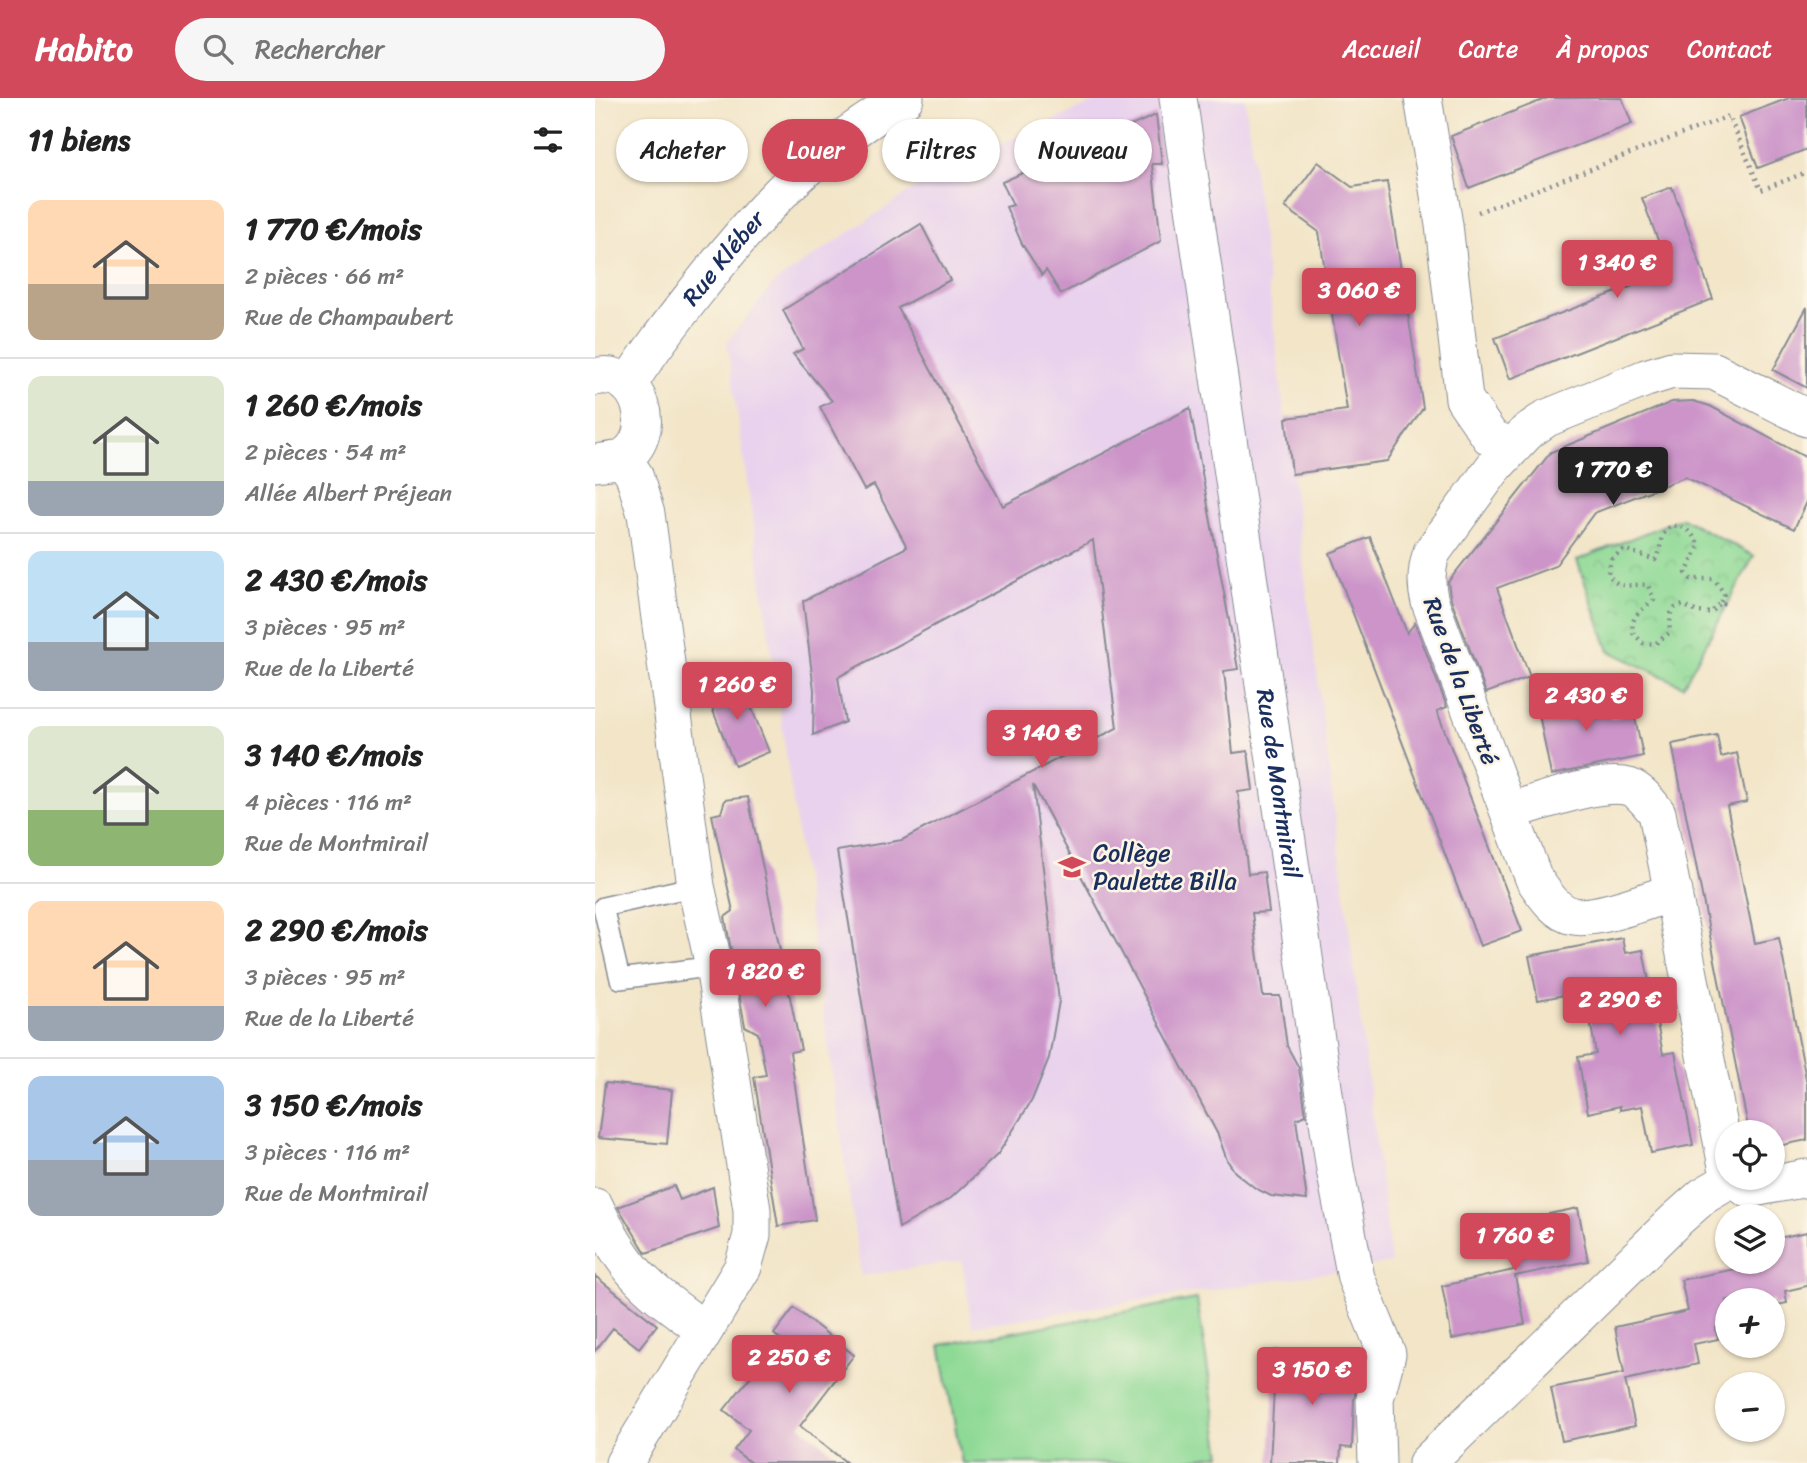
<!DOCTYPE html>
<html lang="fr">
<head>
<meta charset="utf-8">
<style>
	:root { --surface:#fff; --page:#f6f6f6; --text:#222; --muted:#767676; --line:#e0e0e0; --accent:#d1495b }
	body { margin:0; font-family:Sriracha,sans-serif; background:var(--page); color:var(--text); height:100vh; display:flex; flex-direction:column; font-size:26px; white-space:nowrap }
	* { box-sizing:border-box; margin:0 }
	p { font-size:23px; color:var(--muted) }
	.icon { flex:none; width:38px; height:38px; fill:none; stroke:currentColor; stroke-width:2; stroke-linecap:round; stroke-linejoin:round }
	.map { position:relative; flex:1; overflow:hidden }
	.details { display:flex; flex-direction:column; background:var(--surface); width:595px }
	.details>* { flex:none }
	.guide { position:absolute; left:21px; top:21px; width:665px; height:63px; display:flex; gap:14px }
	.buttons { position:absolute; left:1120px; top:1022px; display:grid; gap:14px }
	.buttons a { display:grid; place-items:center; width:70px; height:70px; border-radius:50%; background:var(--surface); box-shadow:0 2px 5px #0004; font-size:35px }
	.price { position:absolute; translate:-50% -60px; padding:0 16px; border-radius:7px; background:var(--accent); color:#fff; font-size:23px; line-height:46px; filter:drop-shadow(0 2px 4px #0008) }
	.price::after { content:''; position:absolute; left:50%; top:42px; width:21px; height:16px; margin-left:-10px; background:inherit; clip-path:polygon(0 0,100% 0,50% 100%) }
	.price.active { background:#222; color:#fff }
	ul { padding:0; list-style:none }
	li { display:flex; align-items:center; gap:21px; height:175px; padding:0 28px }
	li+li { border-top:2px solid var(--line) }
	li span { display:grid; place-items:center; flex:none; width:196px; height:140px; border-radius:14px; color:#555 }
	li>.icon { margin-inline-start:auto }
	span .icon { width:84px; height:84px; fill:#fffc; stroke-width:1 }
	li b { font-size:30px }
	h2 { display:flex; justify-content:space-between; align-items:center; height:84px; padding:0 28px; font-size:30px }
	.tag { padding:0 24px; border-radius:32px; background:var(--surface); box-shadow:0 2px 5px #0004; font-size:24px; line-height:63px }
	.tag.active { background:var(--accent); color:#fff }
	header { display:flex; align-items:center; gap:42px; box-sizing:border-box; height:98px; padding:0 35px; background:var(--accent); color:#fff }
	header strong { font-size:33px }
	nav { display:flex; gap:38px; margin-inline-start:auto; font-size:24px }
	.search { width:490px; height:63px; background:var(--page); display:flex; align-items:center; gap:18px; box-sizing:border-box; padding:0 24px; border-radius:38px; color:var(--muted); font-size:26px }
	main { display:flex; flex:1; min-height:0 }
	.map>svg:first-child { display:block }
	.built { fill:#e9d2ed }
	.grass { fill:#8ed995; stroke:#54847a; stroke-width:2 }
	.park { fill:url(#park-crowns); stroke:#54847a; stroke-width:2 }
	.building { fill:#cc94c9 }
	.lines { fill:none; stroke-linecap:round; stroke-linejoin:round }
	.service-casing { stroke:#868a93; stroke-width:22 }
	.minor-casing { stroke:#868a93; stroke-width:39 }
	.path { stroke:#868a93; stroke-width:4.5; stroke-dasharray:2 5; stroke-linecap:butt }
	.service { stroke:#fff; stroke-width:19 }
	.minor { stroke:#fff; stroke-width:37 }
	.labels { text-anchor:middle; dominant-baseline:central; stroke-width:5; stroke-linejoin:round; paint-order:stroke }
	.street-label { font-size:24px; fill:#1b2f5e; stroke:#fcf5e5 }
	.poi-label { font-size:24px; fill:#1b2f5e; stroke:#fcf5e5; text-anchor:start }
</style>
</head>
<body>
<header>
<strong>Habito</strong>
<div class="search"><svg class="icon" aria-label="search" viewBox="0 0 24 24"><circle cx="10" cy="10" r="6"/><path d="M15 15l6 6"/></svg>Rechercher</div>
<nav><a>Accueil</a><a>Carte</a><a>À propos</a><a>Contact</a></nav>
</header>
<main>
<section class="details">
<h2>11 biens<svg class="icon" aria-label="filters" viewBox="0 0 24 24"><path d="M4 7h16M4 17h16"/><circle cx="9" cy="7" r="2"/><circle cx="15" cy="17" r="2"/></svg></h2>
<ul>
<li><span style="background:linear-gradient(#ffd9b3 60%,#b9a48a 0)"><svg class="icon" aria-label="home" viewBox="0 0 24 24"><path d="M3 11l9-7 9 7M6 9v11h12V9"/></svg></span><div><b>1 770 €/mois</b><p>2 pièces · 66 m²</p><p>Rue de Champaubert</p></div></li>
<li><span style="background:linear-gradient(#dfe7d0 75%,#9aa5b1 0)"><svg class="icon" aria-label="home" viewBox="0 0 24 24"><path d="M3 11l9-7 9 7M6 9v11h12V9"/></svg></span><div><b>1 260 €/mois</b><p>2 pièces · 54 m²</p><p>Allée Albert Préjean</p></div></li>
<li><span style="background:linear-gradient(#bfe0f5 65%,#9aa5b1 0)"><svg class="icon" aria-label="home" viewBox="0 0 24 24"><path d="M3 11l9-7 9 7M6 9v11h12V9"/></svg></span><div><b>2 430 €/mois</b><p>3 pièces · 95 m²</p><p>Rue de la Liberté</p></div></li>
<li><span style="background:linear-gradient(#dfe7d0 60%,#8fb573 0)"><svg class="icon" aria-label="home" viewBox="0 0 24 24"><path d="M3 11l9-7 9 7M6 9v11h12V9"/></svg></span><div><b>3 140 €/mois</b><p>4 pièces · 116 m²</p><p>Rue de Montmirail</p></div></li>
<li><span style="background:linear-gradient(#ffd9b3 75%,#9aa5b1 0)"><svg class="icon" aria-label="home" viewBox="0 0 24 24"><path d="M3 11l9-7 9 7M6 9v11h12V9"/></svg></span><div><b>2 290 €/mois</b><p>3 pièces · 95 m²</p><p>Rue de la Liberté</p></div></li>
<li><span style="background:linear-gradient(#a9c7e8 60%,#9aa5b1 0)"><svg class="icon" aria-label="home" viewBox="0 0 24 24"><path d="M3 11l9-7 9 7M6 9v11h12V9"/></svg></span><div><b>3 150 €/mois</b><p>3 pièces · 116 m²</p><p>Rue de Montmirail</p></div></li>
</ul>
</section>
<div class="map">
<svg width="1212" height="1365" viewBox="0 0 1212 1365">
	<defs>
		<pattern id="park-crowns" width="20" height="18" patternUnits="userSpaceOnUse" patternTransform="scale(1.75)"><rect width="20" height="18" fill="#8ed995"/><path d="M2 6a3 3 0 1 1 6 0M12 15a3 3 0 1 1 6 0" fill="none" stroke="#7abb83"/></pattern>
	</defs>
	<rect width="100%" height="100%" fill="#fcf5e5"/>
	<filter id="ink" filterUnits="userSpaceOnUse"><feTurbulence type="fractalNoise" baseFrequency=".0143" numOctaves="2"/><feDisplacementMap in="SourceGraphic" scale="14" xChannelSelector="R" yChannelSelector="G"/><feConvolveMatrix kernelMatrix="1 2 1 2 8 2 1 2 1" color-interpolation-filters="sRGB"/></filter>
	<filter id="wash" filterUnits="userSpaceOnUse"><feTurbulence type="fractalNoise" baseFrequency=".00686" numOctaves="4" result="noise"/><feDisplacementMap in="SourceGraphic" scale="28" xChannelSelector="R" yChannelSelector="G"/><feGaussianBlur stdDeviation="1.57" result="paint"/><feColorMatrix in="noise" values="0 0 0 0 0 0 0 0 0 0 0 0 0 0 0 0 0 1.4 0 .05"/><feComposite in="paint" operator="in"/></filter>
	<g filter="url(#wash)">
		<rect width="100%" height="100%" fill="#f2e5c8"/>
		<!-- built -->
		<path class="built" d="M509,0H650L796,1165L377,1228L367,1163L266,1178L132,244L180,184L350,70Z"/>
		<!-- grass -->
		<path class="grass" d="M602,1201L626,1357L569,1365H367L345,1247Z"/>
		<!-- park -->
		<path class="park" d="M1087,420L1159,458L1088,588L1014,553L982,462Z"/>
		<g id="blocks">
			<!-- building -->
			<path class="building" d="M953,0H1027L1037,26L874,90L856,38Z
				M1194,0H1212V51L1163,70L1144,19Z
				M561,17L567,66H557L566,143L466,196L451,172L447,177L427,146L411,109L418,107L407,84Z
				M723,64L757,89L792,84L828,310L792,363L697,376L691,320L752,312L724,134L690,109Z
				M1077,89L1118,201L915,281L900,240L1075,174L1047,100Z
				M326,126L355,182L303,210L408,408L595,310L643,571L629,573L638,655L653,653L658,692L643,694L653,776L669,774L674,814L657,815L668,898H685L692,948L704,970L711,1017L701,1021L712,1102L676,1098L660,1090L640,1074L632,1062L623,1037L438,687L464,903L454,960L437,1002L403,1056L356,1100L304,1130L242,753L307,742L522,630L498,442L243,579L250,624L218,637L219,592L208,503L312,449L279,387L269,392L225,309L237,303L198,256L208,251L188,212Z
				M1212,209V290L1178,272Z
				M1098,303L1115,308L1212,360V404L1199,431L1090,379L999,415L960,468L902,490L935,579L891,595L855,498L853,484L956,354L1077,304Z
				M775,439L812,535L820,525L852,609L842,613L927,833L885,848L735,455Z
				M122,573L151,596L174,654L140,668L113,600L120,597Z
				M1009,591L1015,620L1039,615L1048,658L956,677L942,606Z
				M1122,637L1126,659L1142,655L1152,704L1132,708L1160,845L1184,840L1212,986V1042L1178,1049V1034H1154L1077,646Z
				M153,699L206,952L195,954L220,1122L183,1128L159,979L171,977L163,935L150,928L130,819L138,813L117,717L126,715L130,702Z
				M1027,840L1030,855L1048,852L1068,956L1080,954L1098,1047L1056,1055L1047,1008L1025,1012V1008L993,1015L983,959L1001,956L990,893L943,902L934,858Z
				M10,985L77,992L72,1046L3,1040Z
				M79,1088L85,1102L118,1089L124,1130L51,1155L23,1109Z
				M983,1110L993,1163L920,1178L930,1226L857,1241L847,1188L919,1172L910,1125Z
				M1212,1134V1188L1190,1193L1192,1205L1178,1208V1202H1132V1228L1121,1230L1123,1241L1099,1246L1103,1266L1030,1282L1040,1328L967,1343L956,1290L1029,1275L1020,1229L1093,1213L1086,1182L1160,1167L1159,1164H1178V1141Z
				M0,1178L62,1227L44,1250L18,1230L0,1253Z
				M199,1210L259,1257L205,1328L252,1365H156L139,1352L154,1332L129,1312L185,1241L179,1236Z
				M680,1252L767,1261L759,1301L757,1350L746,1349L745,1365H675L679,1291L675,1290Z"/>
		</g>
	</g>
	<g filter="url(#ink)">
		<use href="#blocks" fill-opacity="0" stroke="#868a93" stroke-width="2"/>
		<g class="lines">
			<defs>
				<path id="service" d="M101,788L8,809L25,881L119,868"/>
				<g id="minor">
					<path id="s1" d="M583,0L740,1071L761,1180L792,1256L780,1301L782,1365"/>
					<path d="M828,0L849,127L869,301L896,340L916,348"/>
					<path d="M0,279C45,267 66,339 27,360C20,363 7,364 0,365"/>
					<path id="s2" d="M33,287C54,253 78,223 103,191C169,107 216,54 310,0"/>
					<path d="M27,360L39,377L51,416L101,788L119,868L157,1112V1137L148,1169L29,1365"/>
					<path d="M914,713C944,705 1005,681 1034,689C1046,693 1054,705 1062,715L1132,1068"/>
					<path d="M1079,794C1055,801 1002,823 978,818C960,814 949,795 939,781L835,504C830,486 831,471 837,454L899,369L933,333L952,320L1051,280L1077,272L1119,273L1212,320"/>
					<path d="M1137,1080L1153,1091L1212,1080"/>
					<path d="M0,1109C31,1176 51,1189 108,1231"/>
					<path d="M832,1365L1081,1122L1108,1098L1137,1081"/>
				</g>
			</defs>
			<!-- service casing -->
			<use href="#service" class="service-casing"/>
			<!-- minor casing -->
			<use href="#minor" class="minor-casing"/>
			<!-- path -->
			<path class="path" d="M883,114L1134,18L1166,92L1212,74
				M1126,504L1129,496L1119,481H1096L1091,475L1104,448C1098,432 1076,416 1067,440C1064,449 1066,455 1060,462L1029,451L1016,461L1013,475C1023,494 1037,485 1053,487L1059,502C1047,513 1035,516 1038,535L1048,545L1060,546L1074,535L1076,515L1080,510L1088,507L1102,514L1116,515L1126,504L1132,507"/>
			<!-- service -->
			<use href="#service" class="service"/>
			<!-- minor -->
			<use href="#minor" class="minor"/>
		</g>
	</g>
	<!-- icons -->
	<defs>
		<symbol id="school-bare" viewBox="-9 -9 18 18"><path d="M0-5L7-2L0 1L-7-2ZM-4 1L0 2.5L4 1V4Q0 6-4 4Z" fill="#d1495b" stroke="#fcf5e5" stroke-width="2.5" paint-order="stroke"/></symbol>
	</defs>
	<g fill-rule="evenodd">
		<use href="#school-bare" x="458" y="750" width="38" height="38"/>
	</g>
	<g class="labels">
		<!-- street labels -->
		<g class="street-label">
			<text stroke="none"><textPath href="#s2" startOffset="159">Rue Kléber</textPath></text>
			<text transform="translate(866 583) rotate(70)">Rue de la Liberté</text>
			<text stroke="none"><textPath href="#s1" startOffset="693">Rue de Montmirail</textPath></text>
		</g>
		<!-- poi labels -->
		<g class="poi-label">
			<text x="498" y="755">Collège<tspan x="498" dy="28">Paulette Billa</tspan></text>
		</g>
	</g>
</svg>
<div class="buttons">
<a><svg class="icon" aria-label="locate" viewBox="0 0 24 24"><circle cx="12" cy="12" r="6"/><path d="M12 2v4M12 18v4M2 12h4M18 12h4"/></svg></a>
<a><svg class="icon" aria-label="layers" viewBox="0 0 24 24"><path d="M12 4l9 5-9 5-9-5zM3 14l9 5 9-5"/></svg></a>
<a>+</a>
<a>−</a>
</div>
<b class="price" style="left:1022px;top:202px">1 340 €</b>
<b class="price" style="left:764px;top:230px">3 060 €</b>
<b class="price active" style="left:1018px;top:409px">1 770 €</b>
<b class="price" style="left:142px;top:624px">1 260 €</b>
<b class="price" style="left:991px;top:635px">2 430 €</b>
<b class="price" style="left:447px;top:672px">3 140 €</b>
<b class="price" style="left:170px;top:911px">1 820 €</b>
<b class="price" style="left:1025px;top:939px">2 290 €</b>
<b class="price" style="left:920px;top:1175px">1 760 €</b>
<b class="price" style="left:194px;top:1297px">2 250 €</b>
<b class="price" style="left:717px;top:1309px">3 150 €</b>
<div class="guide">
<a class="tag">Acheter</a>
<a class="tag active">Louer</a>
<a class="tag">Filtres</a>
<a class="tag">Nouveau</a>
</div>
</div>
</main>
</body>
</html>
